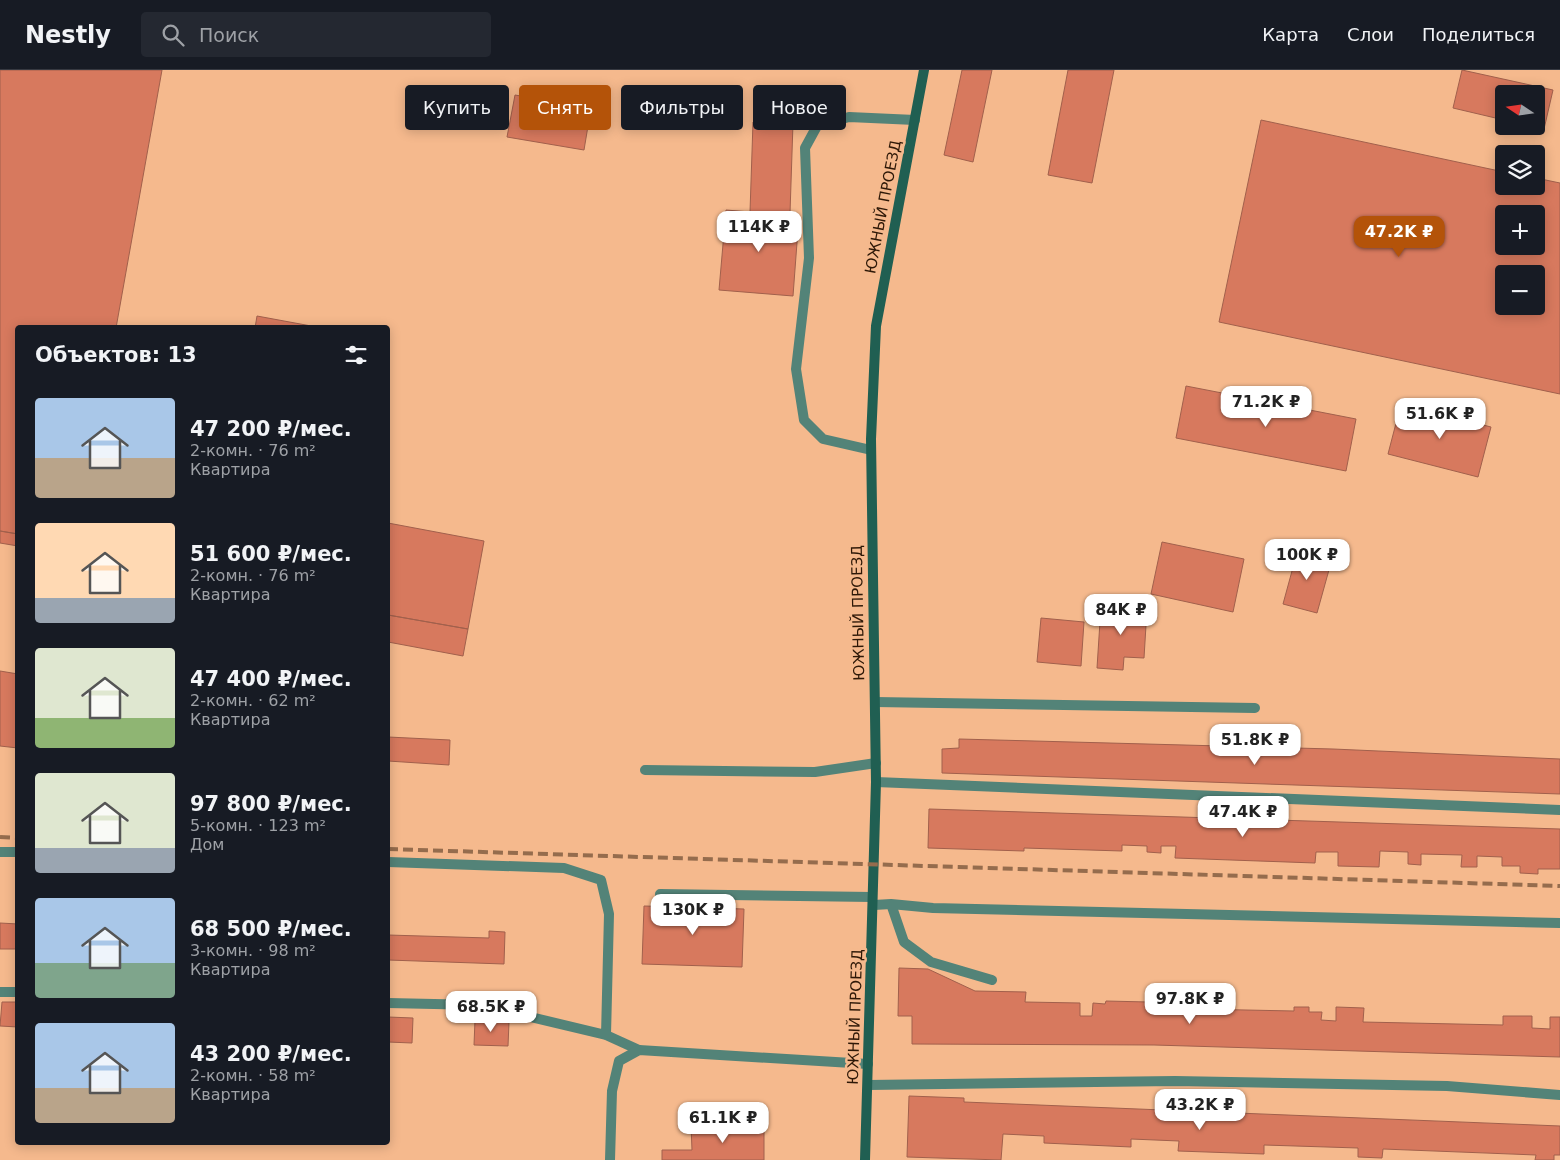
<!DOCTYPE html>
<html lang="ru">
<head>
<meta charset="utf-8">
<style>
	:root { --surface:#171b24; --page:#242831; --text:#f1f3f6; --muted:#9ea1a6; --line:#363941; --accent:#b45309 }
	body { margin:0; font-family:"DejaVu Sans",sans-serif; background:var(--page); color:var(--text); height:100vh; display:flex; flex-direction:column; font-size:19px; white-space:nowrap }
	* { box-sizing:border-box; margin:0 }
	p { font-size:16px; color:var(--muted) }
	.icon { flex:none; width:28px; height:28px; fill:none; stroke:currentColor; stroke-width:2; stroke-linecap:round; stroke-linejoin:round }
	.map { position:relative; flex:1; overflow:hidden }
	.details { position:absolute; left:15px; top:255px; width:375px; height:820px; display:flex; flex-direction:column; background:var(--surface); border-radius:5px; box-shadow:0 2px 12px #0003 }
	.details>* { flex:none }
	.banner { position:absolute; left:405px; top:15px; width:475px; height:45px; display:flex; gap:10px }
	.needle { width:32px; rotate:283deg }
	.controls { position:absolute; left:1495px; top:15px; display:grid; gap:10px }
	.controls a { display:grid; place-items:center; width:50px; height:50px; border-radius:5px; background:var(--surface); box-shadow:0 2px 12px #0003; font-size:25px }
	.price { position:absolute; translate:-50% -42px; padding:0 11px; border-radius:10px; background:#fff; color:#222; font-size:16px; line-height:32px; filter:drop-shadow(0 1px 2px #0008) }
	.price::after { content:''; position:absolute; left:50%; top:30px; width:15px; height:11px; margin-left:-8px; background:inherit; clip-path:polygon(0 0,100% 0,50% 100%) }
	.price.selected { background:var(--accent); color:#fff }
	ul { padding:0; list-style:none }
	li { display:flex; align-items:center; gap:15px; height:125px; padding:0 20px }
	li span { display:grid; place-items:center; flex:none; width:140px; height:100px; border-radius:5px; color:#555 }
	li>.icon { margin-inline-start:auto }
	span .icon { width:60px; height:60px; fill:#fffc; stroke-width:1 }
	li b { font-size:21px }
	h2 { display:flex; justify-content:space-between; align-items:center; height:60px; padding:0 20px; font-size:21px }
	.chip { padding:0 18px; border-radius:5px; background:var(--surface); box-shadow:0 2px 12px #0003; font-size:18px; line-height:45px }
	.chip.selected { background:var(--accent); color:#fff }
	header { display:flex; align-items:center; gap:30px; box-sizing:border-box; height:70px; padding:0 25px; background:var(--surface); border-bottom:1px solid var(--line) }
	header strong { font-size:24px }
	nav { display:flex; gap:28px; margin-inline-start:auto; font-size:18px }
	.search { width:350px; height:45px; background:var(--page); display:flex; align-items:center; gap:12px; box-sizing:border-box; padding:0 18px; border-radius:5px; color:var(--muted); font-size:19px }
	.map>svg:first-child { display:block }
	.building { fill:#d7795e; stroke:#a1604c; fill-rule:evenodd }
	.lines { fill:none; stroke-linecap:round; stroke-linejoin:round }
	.lane { stroke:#538378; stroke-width:10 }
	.street { stroke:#538378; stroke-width:10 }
	.secondary { stroke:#205f52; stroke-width:10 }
	.rail { stroke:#956c4d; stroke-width:4; stroke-dasharray:10 5; stroke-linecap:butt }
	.labels { text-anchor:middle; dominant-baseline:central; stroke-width:5; stroke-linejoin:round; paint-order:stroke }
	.street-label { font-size:15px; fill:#2e1807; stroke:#f5b98d }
</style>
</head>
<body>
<header>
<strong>Nestly</strong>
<div class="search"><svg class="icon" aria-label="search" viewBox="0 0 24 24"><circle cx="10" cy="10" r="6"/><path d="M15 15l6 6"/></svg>Поиск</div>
<nav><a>Карта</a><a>Слои</a><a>Поделиться</a></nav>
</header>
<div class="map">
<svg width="1560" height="1090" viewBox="0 0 1560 1090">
	<rect width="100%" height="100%" fill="#f5b98d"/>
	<!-- building -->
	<path class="building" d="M0,0H162L116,258H18V464L0,461Z
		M962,0H992L973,92L944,85Z
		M1068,0H1114L1092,113L1048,105Z
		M1462,0L1553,20L1544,59L1533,56H1536V24H1504V50L1453,38Z
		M515,25L591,38L584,80L507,67Z
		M1261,50L1504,102V116H1536V108L1560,113V324L1219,252ZM1504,144H1536V176H1504ZM1504,204H1536V236H1504Z
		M753,52L793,53L790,143L750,142Z
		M726,140L799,146L793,226L719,220Z
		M257,246L322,258H255Z
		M1186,316L1356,349L1346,401L1176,368Z
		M1401,334L1491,357L1478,407L1388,384Z
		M388,453L484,471L468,559L388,545Z
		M0,461L18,464V476L0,473Z
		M1162,472L1244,489L1233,542L1151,524Z
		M1298,479L1332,489L1317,543L1283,534Z
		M1101,536L1147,539L1144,588L1124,587L1123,600L1097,598Z
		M388,545L468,559L463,586L388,572Z
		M1041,548L1084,552L1081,596L1037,592Z
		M0,601L18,604V678L0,676Z
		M388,667L450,670L449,695L388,691Z
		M959,669L1333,679L1560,689V724L942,703V679L959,678Z
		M929,739L1560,759V799H1538V804L1520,803V796H1502V787L1477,786V797H1461L1462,785L1421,784V795L1408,794V782L1380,781L1379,797L1338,796V782H1316L1315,793L1175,788L1176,776H1161V783L1147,782V776L1122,775V781L1024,778V781L928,778Z
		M644,836L744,839L742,897L642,894Z
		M0,853L18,854V879H0Z
		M489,861L505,862L504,894L388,890V865L489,868Z
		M899,898L928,899L975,921L1026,922L1025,932L1080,933V946H1092L1093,933L1105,934L1106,931L1148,932V938L1294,941V937H1309V942H1322L1321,950L1336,951V937L1364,938L1363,952L1503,955V946H1532V958L1550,959V947H1560V987L1154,975L912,974V946H898Z
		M2,932H18V957L0,956Z
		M388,947L413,948L412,973L388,972Z
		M475,950L509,952L508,976L474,975Z
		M909,1026L964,1028V1032L1560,1056V1085H1554V1090H1535L1536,1085L1383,1079L1382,1088L1358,1087V1078L1264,1075V1084L1178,1081L1179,1071L1131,1069V1077L1044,1073V1066L1003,1064L1001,1090L907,1087Z
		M764,1054V1090H662V1080H692L691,1055Z"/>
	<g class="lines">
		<!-- lane -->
		<path class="lane" d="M871,380L823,369L804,350L796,299L809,188L805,78L817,56L849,47L915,50
			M875,632L1255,638
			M645,700L815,702L876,693
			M876,712L1560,740
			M0,782H18
			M388,792L564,798L601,810L609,844L606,965
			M660,824L872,827
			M891,834L904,872L931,892L992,910
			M874,835L891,834L933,838L1560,853
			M0,922H18
			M388,933L480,935L606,965L639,980
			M868,1015L1175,1011L1447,1016L1560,1025"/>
		<!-- street -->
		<path class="street" d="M610,1090L612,1021L619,991L639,980L868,994"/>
		<!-- secondary -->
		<path class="secondary" d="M865,1090L876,712L871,369L876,256L924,0"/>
		<!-- rail -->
		<path class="rail" d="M0,767L18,768
			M388,779L1560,816"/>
	</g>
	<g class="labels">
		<!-- street labels -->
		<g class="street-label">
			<text transform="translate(883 137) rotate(-79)">ЮЖНЫЙ ПРОЕЗД</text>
			<text transform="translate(858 543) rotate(-91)">ЮЖНЫЙ ПРОЕЗД</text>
			<text transform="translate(855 947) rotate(-88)">ЮЖНЫЙ ПРОЕЗД</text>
		</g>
	</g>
</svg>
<div class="controls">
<a><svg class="needle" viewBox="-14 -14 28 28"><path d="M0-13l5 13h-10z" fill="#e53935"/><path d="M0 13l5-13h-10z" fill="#9ea1a6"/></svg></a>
<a><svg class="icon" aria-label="layers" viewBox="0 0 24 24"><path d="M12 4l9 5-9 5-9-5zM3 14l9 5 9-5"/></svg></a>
<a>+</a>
<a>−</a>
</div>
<b class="price" style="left:759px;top:183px">114K ₽</b>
<b class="price selected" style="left:1399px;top:188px">47.2K ₽</b>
<b class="price" style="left:1266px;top:358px">71.2K ₽</b>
<b class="price" style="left:1440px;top:370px">51.6K ₽</b>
<b class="price" style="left:1307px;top:511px">100K ₽</b>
<b class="price" style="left:1121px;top:566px">84K ₽</b>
<b class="price" style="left:1255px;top:696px">51.8K ₽</b>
<b class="price" style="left:1243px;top:768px">47.4K ₽</b>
<b class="price" style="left:693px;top:866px">130K ₽</b>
<b class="price" style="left:1190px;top:955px">97.8K ₽</b>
<b class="price" style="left:491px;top:963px">68.5K ₽</b>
<b class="price" style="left:1200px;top:1061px">43.2K ₽</b>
<b class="price" style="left:723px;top:1074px">61.1K ₽</b>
<div class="banner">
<a class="chip">Купить</a>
<a class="chip selected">Снять</a>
<a class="chip">Фильтры</a>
<a class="chip">Новое</a>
</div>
<section class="details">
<h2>Объектов: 13<svg class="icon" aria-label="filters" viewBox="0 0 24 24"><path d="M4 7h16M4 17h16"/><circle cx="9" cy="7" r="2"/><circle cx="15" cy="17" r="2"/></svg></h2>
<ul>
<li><span style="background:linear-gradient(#a9c7e8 60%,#b9a48a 0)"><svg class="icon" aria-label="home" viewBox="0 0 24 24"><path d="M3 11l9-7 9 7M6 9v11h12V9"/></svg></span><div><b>47 200 ₽/мес.</b><p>2-комн. · 76 m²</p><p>Квартира</p></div></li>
<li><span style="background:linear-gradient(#ffd9b3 75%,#9aa5b1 0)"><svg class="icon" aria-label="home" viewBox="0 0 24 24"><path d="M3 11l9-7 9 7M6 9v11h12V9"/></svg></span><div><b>51 600 ₽/мес.</b><p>2-комн. · 76 m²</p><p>Квартира</p></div></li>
<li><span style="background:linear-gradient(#dfe7d0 70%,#8fb573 0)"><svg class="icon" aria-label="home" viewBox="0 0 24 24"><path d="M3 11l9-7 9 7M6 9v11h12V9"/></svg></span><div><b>47 400 ₽/мес.</b><p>2-комн. · 62 m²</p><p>Квартира</p></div></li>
<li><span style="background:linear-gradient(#dfe7d0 75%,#9aa5b1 0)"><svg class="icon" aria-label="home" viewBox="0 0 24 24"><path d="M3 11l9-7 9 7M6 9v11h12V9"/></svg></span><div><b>97 800 ₽/мес.</b><p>5-комн. · 123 m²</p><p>Дом</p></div></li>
<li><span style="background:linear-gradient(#a9c7e8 65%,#7fa58c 0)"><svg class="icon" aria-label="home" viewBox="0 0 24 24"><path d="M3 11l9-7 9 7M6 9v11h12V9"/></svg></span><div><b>68 500 ₽/мес.</b><p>3-комн. · 98 m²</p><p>Квартира</p></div></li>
<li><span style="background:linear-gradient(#a9c7e8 65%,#b9a48a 0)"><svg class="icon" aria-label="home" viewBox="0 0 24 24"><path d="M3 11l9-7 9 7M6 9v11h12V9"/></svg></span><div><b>43 200 ₽/мес.</b><p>2-комн. · 58 m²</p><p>Квартира</p></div></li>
</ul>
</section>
</div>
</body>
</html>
